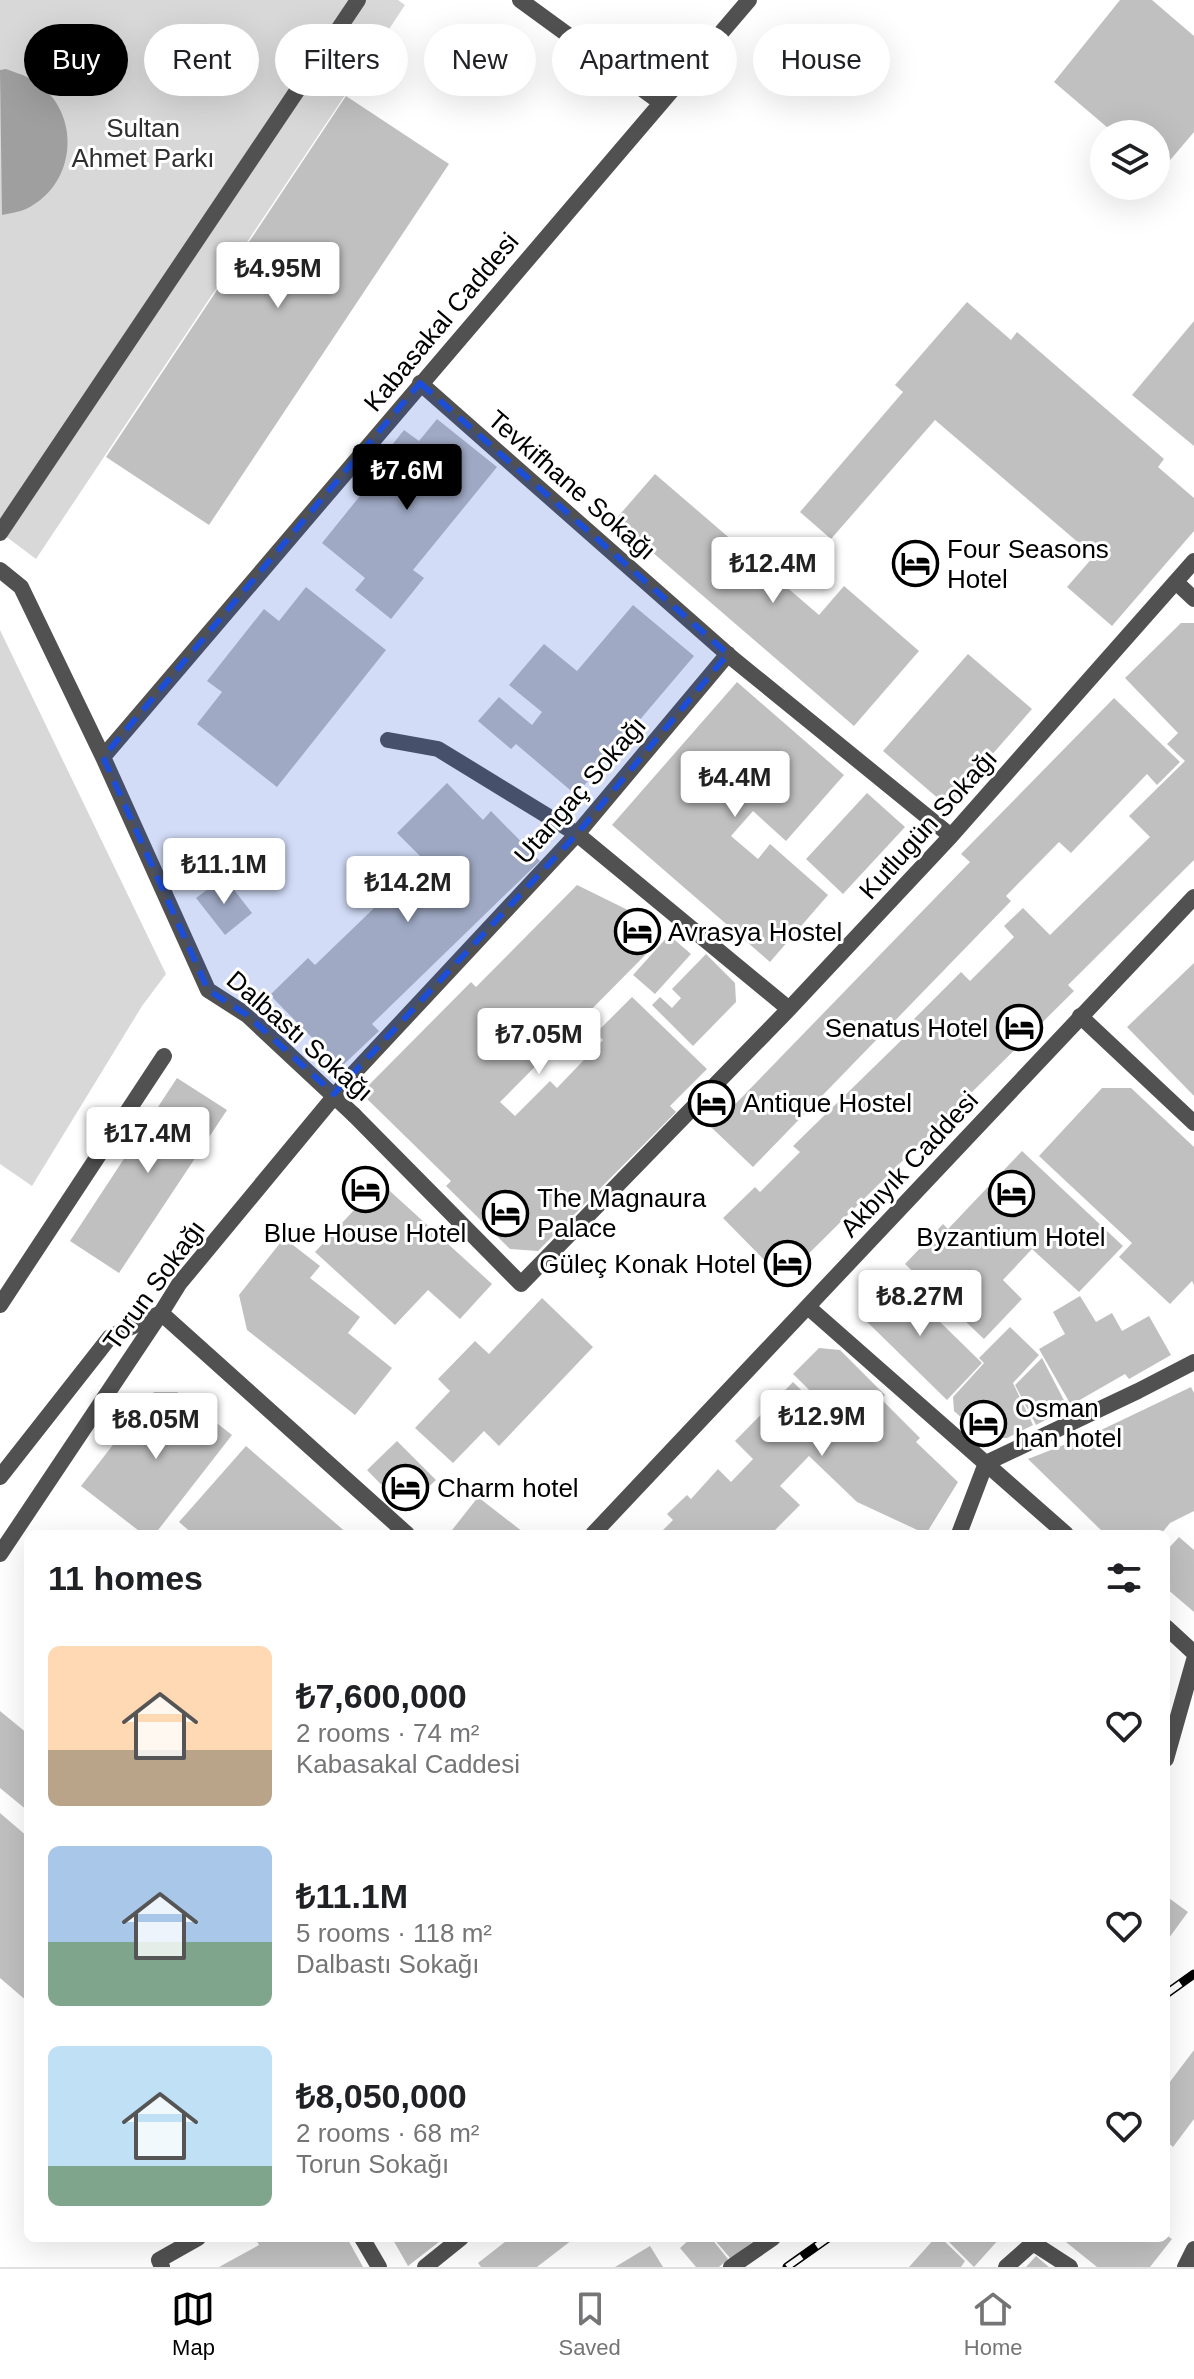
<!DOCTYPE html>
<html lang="en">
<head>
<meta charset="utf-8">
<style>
	:root { --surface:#fff; --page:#f2f2f2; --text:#202124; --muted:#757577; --line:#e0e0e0; --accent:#000 }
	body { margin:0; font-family:Arial,sans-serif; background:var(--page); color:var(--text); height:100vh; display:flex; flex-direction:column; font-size:30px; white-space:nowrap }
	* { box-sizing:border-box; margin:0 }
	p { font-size:26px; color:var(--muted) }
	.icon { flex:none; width:44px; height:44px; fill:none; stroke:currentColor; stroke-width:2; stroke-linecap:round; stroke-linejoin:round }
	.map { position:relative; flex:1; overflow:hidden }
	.drawer { position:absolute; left:24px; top:1530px; width:1146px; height:712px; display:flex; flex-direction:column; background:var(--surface); border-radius:12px; box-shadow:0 8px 32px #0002 }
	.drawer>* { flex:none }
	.guide { position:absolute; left:24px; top:24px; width:1146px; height:72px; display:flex; gap:16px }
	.buttons { position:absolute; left:1090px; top:120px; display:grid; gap:16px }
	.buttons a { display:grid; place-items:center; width:80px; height:80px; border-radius:50%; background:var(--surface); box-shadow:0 8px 32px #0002; font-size:40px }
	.price { position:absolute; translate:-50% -68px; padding:0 18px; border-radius:8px; background:#fff; color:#222; font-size:26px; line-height:52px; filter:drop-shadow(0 2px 4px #0008) }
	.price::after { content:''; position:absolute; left:50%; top:48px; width:24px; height:18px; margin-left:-12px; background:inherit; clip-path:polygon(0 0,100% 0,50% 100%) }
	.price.selected { background:var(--accent); color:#fff }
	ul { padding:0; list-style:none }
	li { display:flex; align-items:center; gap:24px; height:200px; padding:0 24px }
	li span { display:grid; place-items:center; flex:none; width:224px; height:160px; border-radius:12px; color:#555 }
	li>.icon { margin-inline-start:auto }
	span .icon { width:96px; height:96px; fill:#fffc; stroke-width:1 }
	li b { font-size:34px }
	h2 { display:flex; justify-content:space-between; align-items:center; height:96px; padding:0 24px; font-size:34px }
	.chip { padding:0 28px; border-radius:36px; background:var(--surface); box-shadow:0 8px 32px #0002; font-size:28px; line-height:72px }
	.chip.selected { background:var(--accent); color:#fff }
	.tabs { display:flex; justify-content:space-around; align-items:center; height:112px; border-top:2px solid var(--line); background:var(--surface); font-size:22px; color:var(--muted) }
	.tabs a { display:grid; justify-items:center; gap:4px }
	.tabs .selected { color:var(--accent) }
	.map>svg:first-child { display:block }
	.green { fill:#d8d8d8 }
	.water { fill:#9f9f9f }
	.building { fill:#c0c0c0 }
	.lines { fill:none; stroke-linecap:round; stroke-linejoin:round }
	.service { stroke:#515151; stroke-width:16 }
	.pedestrian { stroke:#515151; stroke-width:16 }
	.minor { stroke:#515151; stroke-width:16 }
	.tertiary { stroke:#515151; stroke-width:16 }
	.rail-casing { stroke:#000; stroke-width:9 }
	.rail { stroke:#fff; stroke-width:6; stroke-dasharray:18; stroke-linecap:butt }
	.marked { fill:#1d4ed8; fill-opacity:0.2; stroke:#1d4ed8; stroke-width:6; stroke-dasharray:16 10; stroke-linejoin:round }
	.labels { text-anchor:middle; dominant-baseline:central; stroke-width:6; stroke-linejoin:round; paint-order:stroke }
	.park-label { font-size:26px; fill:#2f2f2f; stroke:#fff }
	.street-label { font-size:26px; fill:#000; stroke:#fff }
	.poi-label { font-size:26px; fill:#000; stroke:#fff; text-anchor:start }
</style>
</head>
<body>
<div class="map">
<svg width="1194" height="2267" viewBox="0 0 1194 2267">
	<rect width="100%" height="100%" fill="#fff"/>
	<!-- green -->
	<path class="green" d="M0,0H398L405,5L36,559L0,532Z
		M0,630L166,974L142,1006L32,1186L0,1164Z"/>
	<!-- water -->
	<path class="water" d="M6,69C13,72 22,74 29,78C82,106 80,183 26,209C19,212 10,213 2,215L0,70Z"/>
	<!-- building -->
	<path class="building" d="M1120,0H1152L1194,36V132L1160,172L1156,168V134H1115L1054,82Z
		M346,96L449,164L209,525L106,457Z
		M967,302L1011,340L1017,332L1164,459L1158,467L1194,498V531L1112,626L1067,587L1094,556L935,420L831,539L800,512L903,392L895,385Z
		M1194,321V446L1132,395Z
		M437,419L497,467L413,570L424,578L391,619L355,590L365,578L322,543L372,481L367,476L404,430L419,441Z
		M655,474L819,615L844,586L919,651L854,726L615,520Z
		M306,587L386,650L277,787L197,724L222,692L207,681L264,609L279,621Z
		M633,605L694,656L576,795L516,744L511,749L478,721L499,697L532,725L542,712L509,685L544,644L577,671Z
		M1181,623H1194V860L1068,985L1074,991L783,1279L723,1218L755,1187L760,1192L800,1152L793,1146L919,1023L914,1019L961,972L970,981L1014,937L1004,926L1023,908L1050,935L1150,837L1129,816L1185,761L1167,744L1178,733L1125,678Z
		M968,654L1032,709L947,806L883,751Z
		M737,682L844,775L786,841L753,811L731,836L758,859L770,844L828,895L770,962L612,825Z
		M1114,698L1180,762L1157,785L1147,774L1071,853L1059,842L1006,896L1011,901L753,1167L712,1128L970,862L961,854Z
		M447,783L483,820L491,811L540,861L372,1024L379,1031L341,1067L270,995L308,958L315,965L424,860L397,833Z
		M867,793L905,827L843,894L806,859Z
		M224,877L252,913L225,935L196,898Z
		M577,885L636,914L661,939L500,1102L515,1116L550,1081L557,1088L603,1040L596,1033L632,997L707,1069L670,1106L676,1112L538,1251L510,1249L446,1186L451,1181L361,1093L471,982L476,987Z
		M669,935L691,954L655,994L633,975Z
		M706,954L735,983L736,1002L693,1046L652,1005L660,997L672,1008L681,998L672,989Z
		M1194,963V1096L1127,1027Z
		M177,1078L227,1110L119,1273L70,1241Z
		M1102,1088H1131L1194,1147V1285L1192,1281L1170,1304L1119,1257L1132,1243L1039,1156Z
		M1022,1151L1123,1246L1079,1292L1032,1249L1003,1280L1022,1299L984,1339L905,1264L943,1224L948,1229Z
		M380,1182L492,1284L460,1319L428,1290L395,1325L315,1252Z
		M284,1238L320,1266L310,1278L360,1317L348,1333L392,1368L355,1415L247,1330L239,1295Z
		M894,1277L982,1363L947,1400L859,1314Z
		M1080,1296L1096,1322L1112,1313L1122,1331L1149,1316L1171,1355L1129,1379L1125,1374L1071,1405L1039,1349L1065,1334L1053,1312Z
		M542,1298L593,1347L499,1446L484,1431L453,1463L415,1428L450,1391L438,1379L475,1341L489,1354Z
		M1010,1327L1039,1355L1013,1383L1033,1425L1007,1438H984L954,1411L953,1397L984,1363L979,1358Z
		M819,1348L840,1350L885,1395L881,1399L920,1438L916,1442L958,1482L926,1534L857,1502L809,1456L780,1486L800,1505L775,1530L780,1534H659L673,1520L667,1514L687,1495L691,1499L718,1469L731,1482L753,1459L735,1441L793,1382L846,1434L850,1430L793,1374Z
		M1042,1358L1068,1408L1036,1425L1015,1385Z
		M1191,1387L1194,1393V1511L1170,1523L1161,1534H1105L1028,1459L1099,1431Z
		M154,1392H177L232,1435L155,1534H143L81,1486Z
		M397,1441L436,1480L405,1509L367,1470Z
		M246,1446L348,1534H193L179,1522Z
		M478,1497L523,1532L522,1534H449Z
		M1179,1537L1194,1550V1612L1166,1588V1551Z
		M0,1711L28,1734V1811L0,1788Z
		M0,1813L28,1837V2002L0,1978Z
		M1166,1896L1188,1912L1166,1942Z
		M1194,2050V2119L1173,2147L1166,2141V2087Z
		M1166,2235L1172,2239L1150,2267H1097L1061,2238H1166Z
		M255,2238H347L363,2267H219L259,2245Z
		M392,2238H444L408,2266Z
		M510,2238H570L572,2240L537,2267H481L478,2263Z
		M691,2238H711L728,2259L719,2267H696L680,2248Z
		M713,2238H757L731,2259Z
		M935,2238H941L965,2261L961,2267H909Z
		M945,2238H1000L974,2267Z
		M650,2246L663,2267H615Z
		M1036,2256L1049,2267H1026Z"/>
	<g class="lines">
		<!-- service -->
		<path class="service" d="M0,1477L110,1337L161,1313"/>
		<!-- pedestrian -->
		<path class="pedestrian" d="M520,0L660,102
			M0,533L358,0
			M0,570L21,587L103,757L208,990L247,1015L354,1115
			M103,757L749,0
			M0,1305L164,1056
			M161,1313L179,1284L352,1075"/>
		<!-- minor -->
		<path class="minor" d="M420,383L732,658L951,836
			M1177,583L1194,599
			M388,740L438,749L577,834L789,1009
			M1080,1016L1194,1123
			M352,1075L577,834L728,654
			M354,1115L521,1284L789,1009L951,836L1194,561
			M808,1307L1066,1534
			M959,1534L986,1463L1138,1391L1194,1362
			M1166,1627L1194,1653
			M1166,1759L1194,1660
			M162,2267L159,2260L198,2238
			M425,2267L461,2238
			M731,2267L773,2238
			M1006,2267L1033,2243L1070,2267
			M1185,2267L1194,2249"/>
		<!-- tertiary -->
		<path class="tertiary" d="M593,1534L1194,897
			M0,1554L161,1313L407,1534
			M362,2238L379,2267"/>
		<defs>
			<path id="rail" d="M1166,1994L1194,1974
				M787,2267L828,2238"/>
		</defs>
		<!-- rail casing -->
		<use href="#rail" class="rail-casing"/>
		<!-- rail -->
		<use href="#rail" class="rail"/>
	</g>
	<!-- marked area -->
	<path class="marked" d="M420,383L728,654L577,834L334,1094L247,1015L208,990L103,757Z"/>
	<!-- icons -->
	<defs>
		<symbol id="hotel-ring" viewBox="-11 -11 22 22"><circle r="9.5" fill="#fff" stroke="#000" stroke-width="1.5"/><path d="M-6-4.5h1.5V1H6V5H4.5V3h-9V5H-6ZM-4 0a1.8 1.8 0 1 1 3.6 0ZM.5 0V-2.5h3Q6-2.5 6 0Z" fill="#000"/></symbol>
	</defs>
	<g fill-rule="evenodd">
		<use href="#hotel-ring" x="890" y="538" width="51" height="51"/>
		<use href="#hotel-ring" x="612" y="906" width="51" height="51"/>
		<use href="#hotel-ring" x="994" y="1002" width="51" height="51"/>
		<use href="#hotel-ring" x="686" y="1078" width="51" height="51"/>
		<use href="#hotel-ring" x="340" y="1164" width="51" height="51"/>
		<use href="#hotel-ring" x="986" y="1168" width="51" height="51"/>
		<use href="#hotel-ring" x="480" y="1188" width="51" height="51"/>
		<use href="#hotel-ring" x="762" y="1238" width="51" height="51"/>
		<use href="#hotel-ring" x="958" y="1398" width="51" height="51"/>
		<use href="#hotel-ring" x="380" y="1462" width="51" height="51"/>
	</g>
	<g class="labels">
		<!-- park labels -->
		<g class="park-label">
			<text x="143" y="128">Sultan<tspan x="143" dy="30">Ahmet Parkı</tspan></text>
		</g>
		<!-- street labels -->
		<g class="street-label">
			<text transform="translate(441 322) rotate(-50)">Kabasakal Caddesi</text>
			<text transform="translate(572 485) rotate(41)">Tevkifhane Sokağı</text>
			<text transform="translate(580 790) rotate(-49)">Utangaç Sokağı</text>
			<text transform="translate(928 824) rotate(-48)">Kutlugün Sokağı</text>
			<text transform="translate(300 1036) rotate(41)">Dalbastı Sokağı</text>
			<text transform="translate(909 1164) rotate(-47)">Akbıyık Caddesi</text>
			<text transform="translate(154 1285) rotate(-54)">Torun Sokağı</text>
		</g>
		<!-- poi labels -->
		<g class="poi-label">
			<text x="947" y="549">Four Seasons<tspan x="947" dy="30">Hotel</tspan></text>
			<text x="668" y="932">Avrasya Hostel</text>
			<text x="988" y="1028" text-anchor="end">Senatus Hotel</text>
			<text x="743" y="1103">Antique Hostel</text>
			<text x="537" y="1198">The Magnaura<tspan x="537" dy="30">Palace</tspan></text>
			<text x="365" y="1233" text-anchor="middle">Blue House Hotel</text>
			<text x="1011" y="1237" text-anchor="middle">Byzantium Hotel</text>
			<text x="756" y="1264" text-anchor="end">Güleç Konak Hotel</text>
			<text x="1015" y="1408">Osman<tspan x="1015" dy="30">han hotel</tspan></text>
			<text x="437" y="1488">Charm hotel</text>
		</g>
	</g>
</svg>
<div class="buttons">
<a><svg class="icon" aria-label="layers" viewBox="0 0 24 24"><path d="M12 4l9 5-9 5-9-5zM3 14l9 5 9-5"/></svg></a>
</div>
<b class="price" style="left:278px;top:310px">₺4.95M</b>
<b class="price selected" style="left:407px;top:512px">₺7.6M</b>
<b class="price" style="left:773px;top:605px">₺12.4M</b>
<b class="price" style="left:735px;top:819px">₺4.4M</b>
<b class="price" style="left:224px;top:906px">₺11.1M</b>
<b class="price" style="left:408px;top:924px">₺14.2M</b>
<b class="price" style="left:539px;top:1076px">₺7.05M</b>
<b class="price" style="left:148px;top:1175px">₺17.4M</b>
<b class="price" style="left:920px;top:1338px">₺8.27M</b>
<b class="price" style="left:822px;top:1458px">₺12.9M</b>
<b class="price" style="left:156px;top:1461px">₺8.05M</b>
<div class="guide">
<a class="chip selected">Buy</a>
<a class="chip">Rent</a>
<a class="chip">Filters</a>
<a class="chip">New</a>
<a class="chip">Apartment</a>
<a class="chip">House</a>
</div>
<section class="drawer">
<h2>11 homes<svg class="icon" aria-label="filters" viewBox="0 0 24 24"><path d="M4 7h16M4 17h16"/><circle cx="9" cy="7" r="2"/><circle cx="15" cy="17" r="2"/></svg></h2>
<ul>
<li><span style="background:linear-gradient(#ffd9b3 65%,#b9a48a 0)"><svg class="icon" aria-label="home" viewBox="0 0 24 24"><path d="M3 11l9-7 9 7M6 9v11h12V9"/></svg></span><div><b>₺7,600,000</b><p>2 rooms · 74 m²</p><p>Kabasakal Caddesi</p></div><svg class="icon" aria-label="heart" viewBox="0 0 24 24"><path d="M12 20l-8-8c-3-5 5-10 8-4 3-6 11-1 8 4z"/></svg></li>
<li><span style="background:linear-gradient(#a9c7e8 60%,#7fa58c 0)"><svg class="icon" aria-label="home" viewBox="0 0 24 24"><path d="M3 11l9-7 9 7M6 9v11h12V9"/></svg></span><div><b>₺11.1M</b><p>5 rooms · 118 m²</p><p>Dalbastı Sokağı</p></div><svg class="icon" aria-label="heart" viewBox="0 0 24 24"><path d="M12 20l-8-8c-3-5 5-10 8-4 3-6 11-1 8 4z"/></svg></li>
<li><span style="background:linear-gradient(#bfe0f5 75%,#7fa58c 0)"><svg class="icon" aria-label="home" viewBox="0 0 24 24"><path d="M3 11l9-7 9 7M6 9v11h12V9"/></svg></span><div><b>₺8,050,000</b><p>2 rooms · 68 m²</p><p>Torun Sokağı</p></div><svg class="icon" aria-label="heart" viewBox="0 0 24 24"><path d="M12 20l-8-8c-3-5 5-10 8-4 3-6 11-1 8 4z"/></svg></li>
</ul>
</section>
</div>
<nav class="tabs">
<a class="selected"><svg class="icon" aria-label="map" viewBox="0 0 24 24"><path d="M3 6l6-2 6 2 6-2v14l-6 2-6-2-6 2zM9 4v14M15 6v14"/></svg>Map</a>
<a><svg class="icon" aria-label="saved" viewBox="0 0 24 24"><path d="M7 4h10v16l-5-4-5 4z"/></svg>Saved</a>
<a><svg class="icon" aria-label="home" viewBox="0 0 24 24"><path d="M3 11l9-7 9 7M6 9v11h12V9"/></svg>Home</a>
</nav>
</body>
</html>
